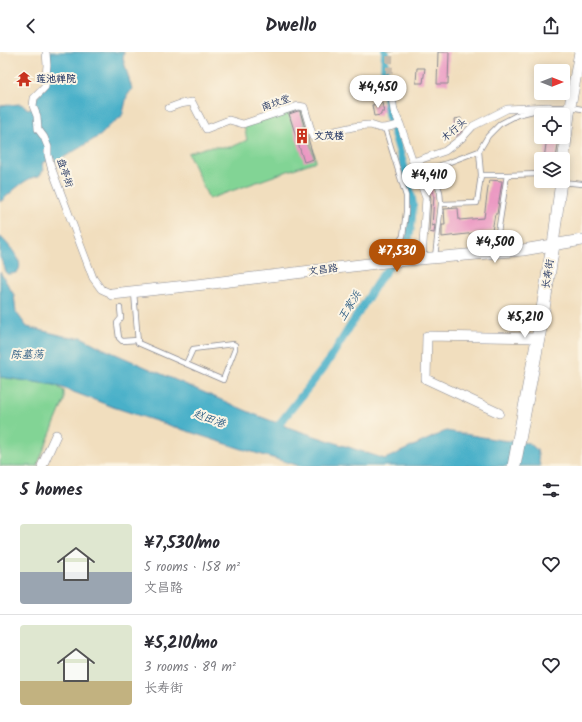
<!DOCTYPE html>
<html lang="en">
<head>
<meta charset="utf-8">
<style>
	:root { --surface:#fff; --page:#f7f7f7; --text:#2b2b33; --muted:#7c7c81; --line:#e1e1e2; --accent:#b45309 }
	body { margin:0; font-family:Kalam,"LXGW WenKai TC",sans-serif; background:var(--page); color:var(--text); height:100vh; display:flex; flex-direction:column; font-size:15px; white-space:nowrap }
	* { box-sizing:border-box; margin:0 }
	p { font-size:13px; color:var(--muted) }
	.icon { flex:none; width:22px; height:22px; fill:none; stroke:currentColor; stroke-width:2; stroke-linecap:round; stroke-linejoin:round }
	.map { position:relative; height:414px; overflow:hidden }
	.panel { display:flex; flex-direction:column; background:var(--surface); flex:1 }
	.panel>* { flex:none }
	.needle { width:26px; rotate:90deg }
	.tools { position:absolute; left:534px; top:12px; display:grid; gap:8px }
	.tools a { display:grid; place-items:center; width:36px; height:36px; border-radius:4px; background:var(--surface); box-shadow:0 2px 10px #0003; font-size:20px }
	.price { position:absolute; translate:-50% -34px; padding:0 9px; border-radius:14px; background:#fff; color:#222; font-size:13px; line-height:26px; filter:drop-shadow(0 1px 2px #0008) }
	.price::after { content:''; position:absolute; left:50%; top:24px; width:12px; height:9px; margin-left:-6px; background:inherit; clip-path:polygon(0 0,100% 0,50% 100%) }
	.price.selected { background:var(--accent); color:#fff }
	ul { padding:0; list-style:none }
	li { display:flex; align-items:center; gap:12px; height:100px; padding:0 20px }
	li+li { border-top:1px solid var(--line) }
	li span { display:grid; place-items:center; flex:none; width:112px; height:80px; border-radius:4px; color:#555 }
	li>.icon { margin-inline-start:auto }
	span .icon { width:48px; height:48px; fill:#fffc; stroke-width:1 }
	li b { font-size:17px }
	h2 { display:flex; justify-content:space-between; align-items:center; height:48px; padding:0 20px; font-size:17px }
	header { display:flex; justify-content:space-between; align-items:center; height:52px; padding:0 20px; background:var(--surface); font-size:18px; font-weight:700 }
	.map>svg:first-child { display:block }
	.green { fill:#82d495; stroke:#4e827a }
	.water { fill:#4ab0c9; stroke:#327094 }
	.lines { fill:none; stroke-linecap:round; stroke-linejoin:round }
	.canal { stroke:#4ab0c9; stroke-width:8 }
	.building { fill:#eb9ac3 }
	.pedestrian-tunnel { stroke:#c6bbab; stroke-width:7; stroke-dasharray:7 3.5; stroke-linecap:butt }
	.service-casing { stroke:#86868e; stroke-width:6 }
	.pedestrian-casing { stroke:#86868e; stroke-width:8 }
	.minor-casing { stroke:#86868e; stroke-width:10 }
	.tertiary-casing { stroke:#86868e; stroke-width:12 }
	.secondary-casing { stroke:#86868e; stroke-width:14 }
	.service { stroke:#fff; stroke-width:4.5 }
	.pedestrian { stroke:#fff; stroke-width:7 }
	.minor { stroke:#fff; stroke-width:9 }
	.tertiary { stroke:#fff; stroke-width:11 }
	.secondary { stroke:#fff; stroke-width:13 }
	.labels { text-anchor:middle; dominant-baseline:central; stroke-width:4; stroke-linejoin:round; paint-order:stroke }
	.poi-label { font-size:10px; font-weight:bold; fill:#1b2f5e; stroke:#fcf5e5; text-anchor:start }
	.street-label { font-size:10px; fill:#1b2f5e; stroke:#fcf5e5 }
	.water-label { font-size:11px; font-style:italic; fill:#2b5c83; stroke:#fcf5e5 }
</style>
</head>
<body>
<header><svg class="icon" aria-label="back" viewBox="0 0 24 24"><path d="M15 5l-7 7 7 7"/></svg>Dwello<svg class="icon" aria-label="share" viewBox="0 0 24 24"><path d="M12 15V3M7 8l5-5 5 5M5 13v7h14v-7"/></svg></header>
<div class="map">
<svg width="582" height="414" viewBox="0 0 582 414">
	<rect width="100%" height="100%" fill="#fcf5e5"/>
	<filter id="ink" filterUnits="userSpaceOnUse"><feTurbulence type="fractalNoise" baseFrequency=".025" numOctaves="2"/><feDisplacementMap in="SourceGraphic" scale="8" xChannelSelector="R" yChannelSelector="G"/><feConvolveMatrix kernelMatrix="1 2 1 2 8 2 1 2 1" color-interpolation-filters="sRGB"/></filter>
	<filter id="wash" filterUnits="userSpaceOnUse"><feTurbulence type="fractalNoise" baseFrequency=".012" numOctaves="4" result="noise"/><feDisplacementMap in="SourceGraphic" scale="16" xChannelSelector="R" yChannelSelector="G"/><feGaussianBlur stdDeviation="0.9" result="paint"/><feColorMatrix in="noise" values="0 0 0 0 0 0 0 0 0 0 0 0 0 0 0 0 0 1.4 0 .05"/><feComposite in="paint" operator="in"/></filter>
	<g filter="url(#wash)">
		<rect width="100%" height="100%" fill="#f1debe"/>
		<!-- green -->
		<path class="green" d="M301,56L316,109L209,147L188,101L208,95H232L247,88L244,74Z
			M0,325L55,333L64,339V349L37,414H0Z"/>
		<!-- water -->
		<path class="water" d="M49,0H124L123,7L132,37L127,44L123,61L121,65L109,74L101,83L56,110L54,106L42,111L44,118L39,124C25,125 10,142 0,150V54L20,52L23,53L28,57L35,54L36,46L46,35Z
			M0,184C6,191 27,210 17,220C14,222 11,222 7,222L0,205Z
			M0,220L14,243L16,260L27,275L72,286L81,285L104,297L256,363L293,377L385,407L446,379L500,388L529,391L537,398L540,414H300L242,397L113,355L55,333L0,325Z"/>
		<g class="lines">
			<!-- canal -->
			<path class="canal" d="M273,380L326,313L379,228L408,190L411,175L413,153L409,131L388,61L384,26L385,0"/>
		</g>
		<g id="blocks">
			<!-- building -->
			<path class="building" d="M438,0H449L448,32H437Z
				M417,16H425L423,31H416Z
				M382,51L384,60H381V63L374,64L372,53Z
				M298,59H300L314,107L304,110L289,62Z
				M461,66L462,79L459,82L456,84L454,67Z
				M547,85H559L556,107H544Z
				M423,112L434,143L432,174L435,173L434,181L429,180L431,146L419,113Z
				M489,128L502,129L497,162H495L492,179L442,185V173H445L444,157L458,156L459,168L484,166Z"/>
		</g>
	</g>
	<g filter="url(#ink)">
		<use href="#blocks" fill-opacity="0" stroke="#86868e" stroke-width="1"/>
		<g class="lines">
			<!-- pedestrian-tunnel -->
			<path class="pedestrian-tunnel" d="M390,32L389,24L390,0"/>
			<defs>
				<path id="service" d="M548,55H570L582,57
					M385,76L406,144V160L403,184L387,208
					M481,123H507L541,122
					M562,130L582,132
					M441,152L477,151L481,123L479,99L488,84L500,72L517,63L537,58
					M495,200L507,123
					M435,205L441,152L440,140L432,116L447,111L479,99
					M134,240L138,291L223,328L235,297V293L233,292L193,297L186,312
					M120,256L121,266L117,271L119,286L122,289L138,288"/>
				<path id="pedestrian" d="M46,0L47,13L45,35L34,46L33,54L37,64L38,77L44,85L48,95V103L51,115L93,226L101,237L112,242
					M390,32L394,59L400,72
					M169,56L180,52L192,50L206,77L229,68L243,72L298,54L304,55L313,85C331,80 350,74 369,73C373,73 377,76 381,76C387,76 394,74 400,72L413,110L445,99L462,86L473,74L507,57L549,55
					M413,110L426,146L422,207"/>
				<path id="minor" d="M499,361L426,327L427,284L538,286
					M42,414L56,383"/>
				<path id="tertiary" d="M563,111L570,54L580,0
					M553,193L561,129
					M112,242L205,232L385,210L523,198L582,188"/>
				<path id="secondary" d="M514,414L540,276L553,193"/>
			</defs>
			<!-- service casing -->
			<use href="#service" class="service-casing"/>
			<!-- pedestrian casing -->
			<use href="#pedestrian" class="pedestrian-casing"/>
			<!-- minor casing -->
			<use href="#minor" class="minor-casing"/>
			<!-- tertiary casing -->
			<use href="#tertiary" class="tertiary-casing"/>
			<!-- secondary casing -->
			<use href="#secondary" class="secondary-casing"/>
			<!-- service -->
			<use href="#service" class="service"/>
			<!-- pedestrian -->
			<use href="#pedestrian" class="pedestrian"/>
			<!-- minor -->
			<use href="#minor" class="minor"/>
			<!-- tertiary -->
			<use href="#tertiary" class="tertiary"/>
			<!-- secondary -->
			<use href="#secondary" class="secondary"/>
		</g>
	</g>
	<!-- icons -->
	<defs>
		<symbol id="temple-bare" viewBox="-9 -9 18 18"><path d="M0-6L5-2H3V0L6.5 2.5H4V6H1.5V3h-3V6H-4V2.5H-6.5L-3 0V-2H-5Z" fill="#c8321e" stroke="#fcf5e5" stroke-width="2.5" paint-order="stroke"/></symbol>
		<symbol id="building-bare" viewBox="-9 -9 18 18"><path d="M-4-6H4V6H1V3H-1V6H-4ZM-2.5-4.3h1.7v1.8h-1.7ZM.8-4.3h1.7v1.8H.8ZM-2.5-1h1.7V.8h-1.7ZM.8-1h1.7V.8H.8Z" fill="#c8321e" stroke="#fcf5e5" stroke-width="2.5" paint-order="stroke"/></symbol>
	</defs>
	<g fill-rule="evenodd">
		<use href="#temple-bare" x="13" y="16" width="22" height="22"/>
		<use href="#building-bare" x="291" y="73" width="22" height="22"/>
	</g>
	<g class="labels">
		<!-- poi labels -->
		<g class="poi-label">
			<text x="36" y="27">莲池禅院</text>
			<text x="314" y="84">文茂楼</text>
		</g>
		<!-- street labels -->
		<g class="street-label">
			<text transform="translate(276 51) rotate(-19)">南坟堂</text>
			<text transform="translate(454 78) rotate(-41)">木行头</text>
			<text transform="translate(65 121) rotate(71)">盘亭街</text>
			<text transform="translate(323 218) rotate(-7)">文昌路</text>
			<text transform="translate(548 222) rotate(-81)">长寿街</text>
		</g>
		<!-- water labels -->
		<g class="water-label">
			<text transform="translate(350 254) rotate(-58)">王家浜</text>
			<text x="27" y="303">陈墓荡</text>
			<text transform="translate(209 367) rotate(20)">赵田港</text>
		</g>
	</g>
</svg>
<div class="tools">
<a><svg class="needle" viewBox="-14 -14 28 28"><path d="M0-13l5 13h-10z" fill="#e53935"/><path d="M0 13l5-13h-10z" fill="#7c7c81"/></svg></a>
<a><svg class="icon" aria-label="locate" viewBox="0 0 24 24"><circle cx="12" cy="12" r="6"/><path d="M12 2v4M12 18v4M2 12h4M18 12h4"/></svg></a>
<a><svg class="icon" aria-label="layers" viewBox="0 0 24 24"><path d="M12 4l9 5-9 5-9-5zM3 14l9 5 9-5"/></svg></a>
</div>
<b class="price" style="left:378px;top:57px">¥4,450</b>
<b class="price" style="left:429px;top:145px">¥4,410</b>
<b class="price" style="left:495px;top:212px">¥4,500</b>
<b class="price selected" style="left:397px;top:221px">¥7,530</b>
<b class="price" style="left:525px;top:287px">¥5,210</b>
</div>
<section class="panel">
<h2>5 homes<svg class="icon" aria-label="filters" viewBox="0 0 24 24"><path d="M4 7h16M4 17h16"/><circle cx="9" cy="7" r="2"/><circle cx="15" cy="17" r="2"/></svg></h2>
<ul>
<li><span style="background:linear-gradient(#dfe7d0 60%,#9aa5b1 0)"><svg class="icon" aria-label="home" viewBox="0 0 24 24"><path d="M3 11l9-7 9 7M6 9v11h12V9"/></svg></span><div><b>¥7,530/mo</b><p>5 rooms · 158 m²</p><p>文昌路</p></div><svg class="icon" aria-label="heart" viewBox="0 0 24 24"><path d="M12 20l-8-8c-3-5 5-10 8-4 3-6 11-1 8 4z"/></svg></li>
<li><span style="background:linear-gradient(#dfe7d0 70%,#c2b280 0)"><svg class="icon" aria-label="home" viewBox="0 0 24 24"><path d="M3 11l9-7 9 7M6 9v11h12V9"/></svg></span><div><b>¥5,210/mo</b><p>3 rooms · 89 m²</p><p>长寿街</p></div><svg class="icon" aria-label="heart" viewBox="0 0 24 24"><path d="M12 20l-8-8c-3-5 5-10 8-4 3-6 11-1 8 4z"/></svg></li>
</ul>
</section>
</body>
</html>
